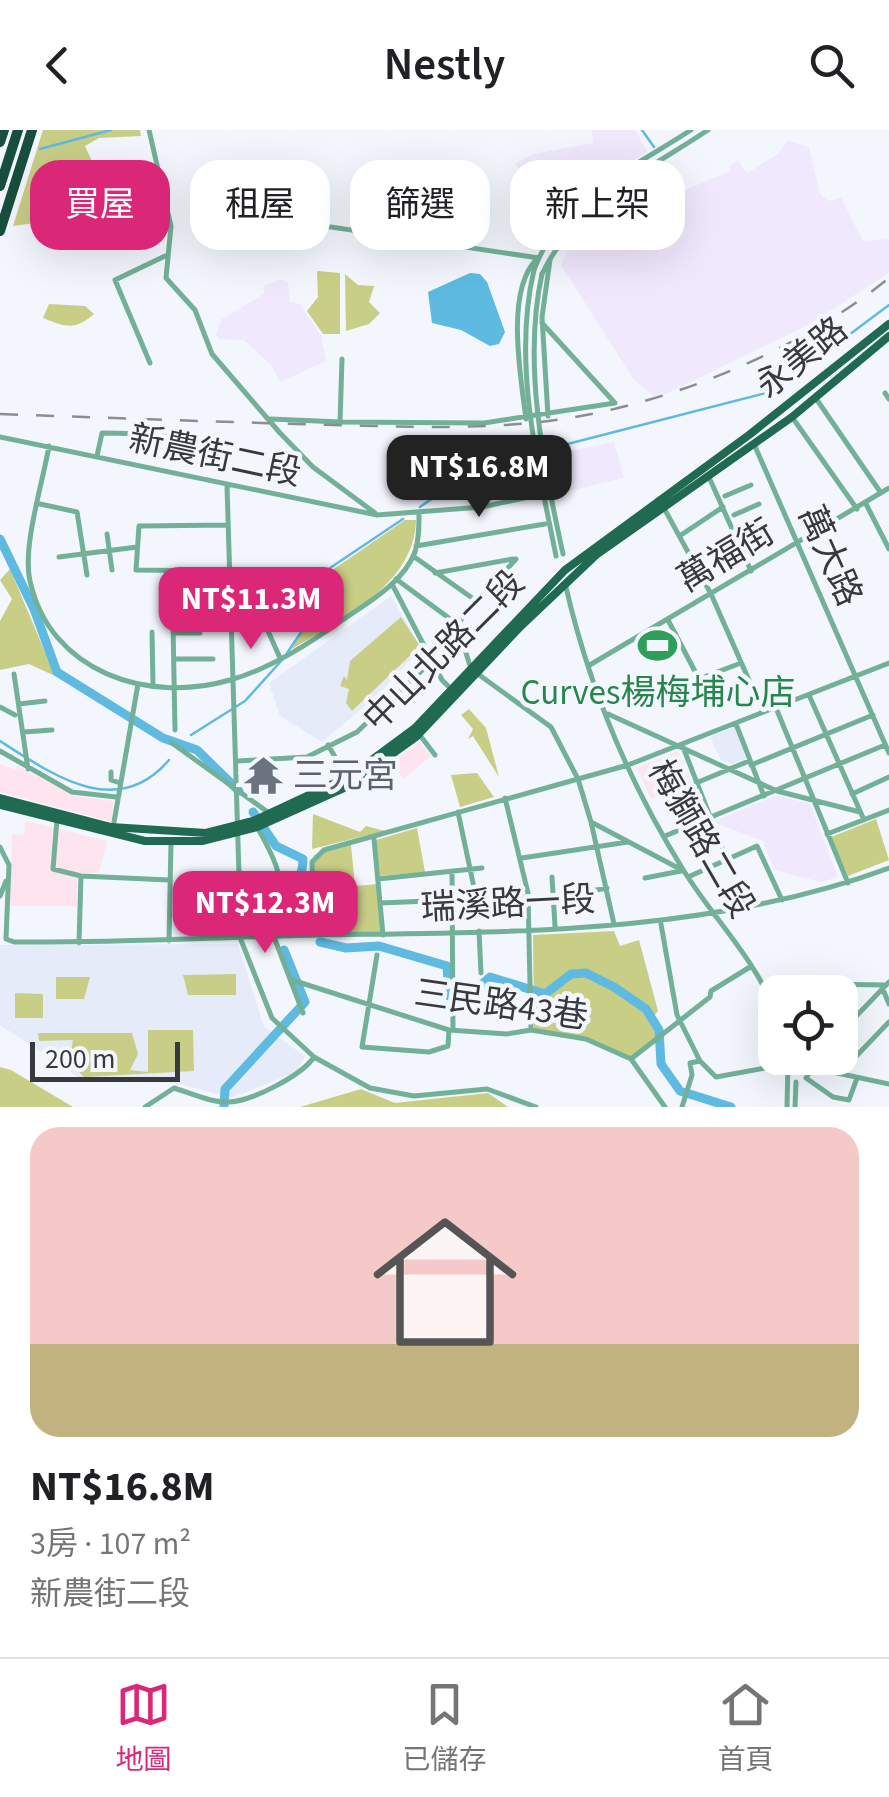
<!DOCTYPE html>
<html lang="zh-TW">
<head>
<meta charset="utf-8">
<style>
	:root { --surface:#fff; --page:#f2f2f2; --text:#202124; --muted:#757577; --line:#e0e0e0; --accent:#db2777 }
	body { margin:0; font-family:"Source Sans 3","Noto Sans TC",sans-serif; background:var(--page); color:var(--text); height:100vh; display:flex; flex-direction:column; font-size:38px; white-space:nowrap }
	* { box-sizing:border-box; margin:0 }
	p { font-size:32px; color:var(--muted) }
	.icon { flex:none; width:55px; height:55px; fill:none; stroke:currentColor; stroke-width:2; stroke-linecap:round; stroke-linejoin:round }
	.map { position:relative; height:977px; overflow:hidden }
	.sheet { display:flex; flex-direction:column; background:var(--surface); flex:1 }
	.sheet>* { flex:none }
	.guide { position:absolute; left:30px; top:30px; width:830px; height:90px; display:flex; gap:20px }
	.buttons { position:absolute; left:758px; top:845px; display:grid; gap:20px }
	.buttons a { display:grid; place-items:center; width:100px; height:100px; border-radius:20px; background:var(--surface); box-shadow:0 10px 40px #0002; font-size:50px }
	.scale { position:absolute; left:30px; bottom:25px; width:150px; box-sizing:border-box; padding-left:10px; border:5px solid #38393c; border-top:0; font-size:28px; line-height:35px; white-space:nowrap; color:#38393c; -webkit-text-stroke:8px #f3f6fd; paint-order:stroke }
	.price { position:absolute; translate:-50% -85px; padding:0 22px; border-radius:20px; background:var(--accent); color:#fff; font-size:32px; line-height:65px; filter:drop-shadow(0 2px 5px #0008) }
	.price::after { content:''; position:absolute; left:50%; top:60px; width:30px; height:22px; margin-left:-15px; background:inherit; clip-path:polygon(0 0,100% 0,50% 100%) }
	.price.selected { background:#222; color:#fff }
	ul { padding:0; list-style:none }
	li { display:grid; align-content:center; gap:20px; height:530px; padding:0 30px }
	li+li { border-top:2px solid var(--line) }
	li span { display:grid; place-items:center; height:310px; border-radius:30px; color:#555 }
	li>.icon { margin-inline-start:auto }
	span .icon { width:180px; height:180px; fill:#fffc; stroke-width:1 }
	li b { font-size:42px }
	.pill { padding:0 35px; border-radius:30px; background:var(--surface); box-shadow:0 10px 40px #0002; font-size:35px; line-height:90px }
	.pill.selected { background:var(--accent); color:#fff }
	header { display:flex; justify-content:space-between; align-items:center; height:130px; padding:0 30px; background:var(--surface); font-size:45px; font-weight:600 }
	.tabs { display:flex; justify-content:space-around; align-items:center; height:140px; border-top:2px solid var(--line); background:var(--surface); font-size:28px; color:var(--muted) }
	.tabs a { display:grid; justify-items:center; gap:5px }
	.tabs .selected { color:var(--accent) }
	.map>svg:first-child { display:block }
	.commercial { fill:#fde4ee }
	.industrial { fill:#f0e8fd }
	.built { fill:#e6ebfa }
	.green { fill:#c8ce86 }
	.water { fill:#5ebae0 }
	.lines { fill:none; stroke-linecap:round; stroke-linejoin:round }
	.stream { stroke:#5ebae0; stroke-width:2.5 }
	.river { stroke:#5ebae0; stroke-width:9 }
	.minor { stroke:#72b097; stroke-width:5 }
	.major { stroke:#1f6a51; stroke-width:8 }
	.highway { stroke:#174e3c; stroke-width:10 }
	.rail { stroke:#8b8d92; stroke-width:2.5; stroke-dasharray:18 18; stroke-linecap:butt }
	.minor-bridge { stroke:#72b097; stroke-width:5 }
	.labels { text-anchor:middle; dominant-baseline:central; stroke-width:9; stroke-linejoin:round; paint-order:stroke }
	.street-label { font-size:35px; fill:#38393c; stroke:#f3f6fd }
	.leisure-label { font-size:35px; fill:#27864d; stroke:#f3f6fd }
	.worship-label { font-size:35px; fill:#5b616d; stroke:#f3f6fd; text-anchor:start }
</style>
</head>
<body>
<header><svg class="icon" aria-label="back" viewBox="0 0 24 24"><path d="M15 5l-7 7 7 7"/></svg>Nestly<svg class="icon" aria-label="search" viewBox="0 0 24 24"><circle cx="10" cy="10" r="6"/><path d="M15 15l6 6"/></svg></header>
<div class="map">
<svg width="889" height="977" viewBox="0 0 889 977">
	<rect width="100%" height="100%" fill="#f3f6fd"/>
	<!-- commercial -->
	<path class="commercial" d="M419,612L431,626L403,649L393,632Z
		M678,621L691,652L651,669L637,638Z
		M0,634L16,640L17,636L76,666L113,671L112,692L0,662Z
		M26,691L107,711L99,743H78L77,776H10L12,704L24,705Z"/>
	<!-- industrial -->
	<path class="industrial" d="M592,0H635L647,21L570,74L549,99L515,33L534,24L593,13Z
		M787,11L809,17L820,64L828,71L841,68L863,111L889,109V143L808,195L670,262L653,266L634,250L561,135L576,103L630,56L665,38L677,63L729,42V36L738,31L747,43L778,24Z
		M281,149L288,152L290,172L300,174L321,205L326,231L280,252L271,235L244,210L218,209L216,204L222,189L264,164V155Z
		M614,312L624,348L560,363L553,324Z
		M237,445H260V489L237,491Z
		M777,665L810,674L838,747L821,752L774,740L763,711L713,692Z"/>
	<!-- built -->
	<path class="built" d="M391,466L421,518L378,565L322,612L280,586L269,553Z
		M735,597L746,629L732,634L721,630L710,607Z
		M238,814L264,897L305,926L296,942L231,968L176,953L84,951L0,895V815Z"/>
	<!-- green -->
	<path class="green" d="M43,0H140L141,6L99,8L85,16L97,42L125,39L130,49L96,56V76L50,91L13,96Z
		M317,141L340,143V204H323L307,181L318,167Z
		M345,144L358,155L374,156L369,172L380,183L369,194L346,201Z
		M49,174L85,176L94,184C74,201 66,197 43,188Z
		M405,390H416C415,454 342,489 292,519L331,441Z
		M10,439L55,546L29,534L0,540V491L12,469L0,450Z
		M401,487L420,516L352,581L346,573L349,559L340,556L344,546L347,550L350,531Z
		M469,579L486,598L499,647L473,606L468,609L473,599L461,585Z
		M477,643L494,667L460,677L451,645Z
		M313,684L360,702L366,696L385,701L312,719Z
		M876,689L889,730L848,746L831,707Z
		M417,698L425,742L380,746L376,710Z
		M351,715L355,756L378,754L383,805H314V725Z
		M217,749L219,786L192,785V750Z
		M614,801L620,816L639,810L658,881L652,888L659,908L631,929L579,906L534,900L533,805Z
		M236,844V865H188L183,845Z
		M56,847H90L84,869H56Z
		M15,863L43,864V888H15Z
		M148,900H193L194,941L84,947L69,932L73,910L39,911L38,903H132L138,924L130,940L148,942Z
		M0,937L11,940L73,977H0Z
		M361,959L395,973L488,963L508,977H300Z"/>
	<!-- water -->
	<path class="water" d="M470,143L480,144L487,152L505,202L499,214L490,216L461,200L432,193L428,162Z"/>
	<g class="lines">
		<!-- stream -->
		<path class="stream" d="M642,0L654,17
			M40,19L111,0
			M552,318L774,261L889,175
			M420,377L480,335L528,324
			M287,523L302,501L330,438L403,389
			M191,605L245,571L282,530
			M0,611C53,645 117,691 169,630"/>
		<!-- river -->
		<path class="river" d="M0,409L34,479L57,542L163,608L197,620L239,661
			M253,682L276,716L303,729C303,763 272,772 274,801
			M282,776L303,797
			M320,812L346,818L379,816L447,836L449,866L462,872L490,847L545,864L571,844L586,843L614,857L646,879L659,900L661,934L680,961L731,977
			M224,977L225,959L305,872L284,820"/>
		<!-- minor -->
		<path class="minor" d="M149,0L171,96L166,148L195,180L212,224L280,303L313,337L375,383
			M233,59L230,82L539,128
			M534,140C559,70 633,38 691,0
			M542,144C576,73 645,42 708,0
			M150,233L115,150L165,126
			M885,263L889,269
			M815,267L881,363
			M548,286L542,187L550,130
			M792,287L857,379
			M271,289L340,292L342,229
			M526,289C521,248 505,162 536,130
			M340,292L484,293L615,273L542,193
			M0,307L377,385L482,377L538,365
			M754,314L889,623
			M49,316C43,352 22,417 30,451C50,542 147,574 230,550C270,539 310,513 344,489C369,472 403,453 415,422C419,410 419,397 419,384
			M97,326L102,303L157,304L213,318
			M708,345L751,441
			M227,356L241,810L272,888L314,927L370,958L414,966L487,959L536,977
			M725,366L751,355
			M659,369L711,464L763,582
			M40,374L77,382L87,445
			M866,374L889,419
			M734,385L759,374
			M228,395L139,396L136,440L300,442
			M107,404L112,440
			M743,404L767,394
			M681,405L723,377
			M416,416L545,394
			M413,426L475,470
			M59,427L137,417
			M263,442L264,492L280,528
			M194,443L196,475
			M435,443L513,429
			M396,449L457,494
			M565,453C588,554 629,653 684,741C713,788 757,831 775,882
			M392,454L442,550L452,560
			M668,490L699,549L741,533
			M458,493L516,429
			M457,494L471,539L551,597L578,649L591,692L682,740
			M173,495L175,600
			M232,495L264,492
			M152,502L153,554
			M173,503H200
			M174,529H213
			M588,536L889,358
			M14,544L28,639
			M809,565L864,690
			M19,574L45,571
			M0,577L15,585
			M776,578L848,753
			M608,584L777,661L860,682
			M736,594L764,666
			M24,602L52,600
			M419,604L435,625
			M172,613L269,683
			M328,615L347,647
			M683,617L727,730
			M0,621L72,662L116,667
			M237,631L307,627L357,602L432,531
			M751,635L873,585
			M111,642V650L120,653
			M696,653L749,631
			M852,664L889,647
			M505,668L528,763L531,900
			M458,682L476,767
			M57,689L53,739L81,746L169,750
			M591,692L614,794
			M257,697C269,718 288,751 278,776C272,788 270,792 270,807
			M113,698L138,554
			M827,704L889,680
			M665,706L885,615
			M374,709L383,805
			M0,717L9,735L6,809L14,812C116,813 217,807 318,805C510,802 707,805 889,738
			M522,728L628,712
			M452,741L453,900
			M552,747L555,796
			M688,747L757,716L782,770
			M645,748L681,741
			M378,749L482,738
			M581,763L607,758
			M0,766L6,751
			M380,773L529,767
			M661,794L677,885L700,931
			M479,801L481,843
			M314,805L312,732L324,720L628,635L889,533
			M274,807L303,883
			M169,811L171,712
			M79,813L81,746
			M377,825L362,917L429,922L448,916L449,900
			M292,850L449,900L507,904L531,900L586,909L631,929
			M762,853L884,855
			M882,857L889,874
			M840,903L889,852
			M788,928L809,937L889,954
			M818,928L806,948L833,967L849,970L857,948
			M631,929L710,867L711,861L750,837
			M631,929L665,977
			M840,943L889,892
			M145,977L174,958C190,963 212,973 229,972C253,971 302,945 314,927
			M682,977L692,945L690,933L700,931L716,947L787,934
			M787,977L788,932
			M795,977L796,952"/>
		<!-- major -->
		<path class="major" d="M0,668L111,697L206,703L253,691L350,646L415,598L565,440L749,305L889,194
			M0,675L145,711H202L257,697L346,657L416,607L521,496L596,425L792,287L889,206"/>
		<!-- highway -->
		<path class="highway" d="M0,12L4,0
			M0,56L18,0
			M0,101L32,0"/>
		<!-- rail -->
		<path class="rail" d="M0,284C112,288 223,292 335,295C419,297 503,301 586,285C691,265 806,215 889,148"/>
		<!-- minor-bridge -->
		<path class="minor-bridge" d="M534,140C512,232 538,335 556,426
			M542,144C522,234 544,336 563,424"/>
	</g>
	<!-- icons -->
	<defs>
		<symbol id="stadium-bare" viewBox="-9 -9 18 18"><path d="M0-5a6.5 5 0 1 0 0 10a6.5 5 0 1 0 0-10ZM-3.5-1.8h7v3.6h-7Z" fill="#2e9e5b" stroke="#f3f6fd" stroke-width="2.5" paint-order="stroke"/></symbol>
		<symbol id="temple-bare" viewBox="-9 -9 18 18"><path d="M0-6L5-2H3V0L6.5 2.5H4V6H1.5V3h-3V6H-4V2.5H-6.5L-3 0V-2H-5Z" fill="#6b7280" stroke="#f3f6fd" stroke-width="2.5" paint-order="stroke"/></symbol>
	</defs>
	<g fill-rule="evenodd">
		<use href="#stadium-bare" x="630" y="488" width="55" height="55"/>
		<use href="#temple-bare" x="236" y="618" width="55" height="55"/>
	</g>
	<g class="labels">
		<!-- street labels -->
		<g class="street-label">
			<text transform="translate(802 228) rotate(-39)">永美路</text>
			<text transform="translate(215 326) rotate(12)">新農街二段</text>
			<text transform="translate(726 426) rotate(-31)">萬福街</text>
			<text transform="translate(830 426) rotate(66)">萬大路</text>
			<text transform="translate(444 521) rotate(-45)">中山北路二段</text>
			<text transform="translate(701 709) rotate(60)">梅獅路二段</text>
			<text transform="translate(508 774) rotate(-3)">瑞溪路一段</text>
			<text transform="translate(501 875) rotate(8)">三民路43巷</text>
		</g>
		<!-- leisure labels -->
		<g class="leisure-label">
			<text x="658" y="563">Curves楊梅埔心店</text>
		</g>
		<!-- worship labels -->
		<g class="worship-label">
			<text x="293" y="646">三元宮</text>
		</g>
	</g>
</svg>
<div class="buttons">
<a><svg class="icon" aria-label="locate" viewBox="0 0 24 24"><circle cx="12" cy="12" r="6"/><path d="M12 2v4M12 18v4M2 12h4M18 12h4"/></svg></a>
</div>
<div class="scale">200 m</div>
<b class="price selected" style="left:479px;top:390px">NT$16.8M</b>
<b class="price" style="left:251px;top:522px">NT$11.3M</b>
<b class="price" style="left:265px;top:826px">NT$12.3M</b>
<div class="guide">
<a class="pill selected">買屋</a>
<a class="pill">租屋</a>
<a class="pill">篩選</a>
<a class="pill">新上架</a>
</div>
</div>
<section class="sheet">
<ul>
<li><span style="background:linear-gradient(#f6c9c9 70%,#c2b280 0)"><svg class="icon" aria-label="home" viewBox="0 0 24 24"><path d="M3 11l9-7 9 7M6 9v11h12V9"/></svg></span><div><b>NT$16.8M</b><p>3房 · 107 m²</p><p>新農街二段</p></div></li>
</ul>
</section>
<nav class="tabs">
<a class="selected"><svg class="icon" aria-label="map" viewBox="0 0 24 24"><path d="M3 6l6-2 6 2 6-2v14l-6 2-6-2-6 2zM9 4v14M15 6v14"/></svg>地圖</a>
<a><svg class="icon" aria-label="saved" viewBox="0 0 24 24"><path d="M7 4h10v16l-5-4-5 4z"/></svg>已儲存</a>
<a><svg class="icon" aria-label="home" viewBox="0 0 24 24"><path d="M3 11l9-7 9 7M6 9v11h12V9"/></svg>首頁</a>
</nav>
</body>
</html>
